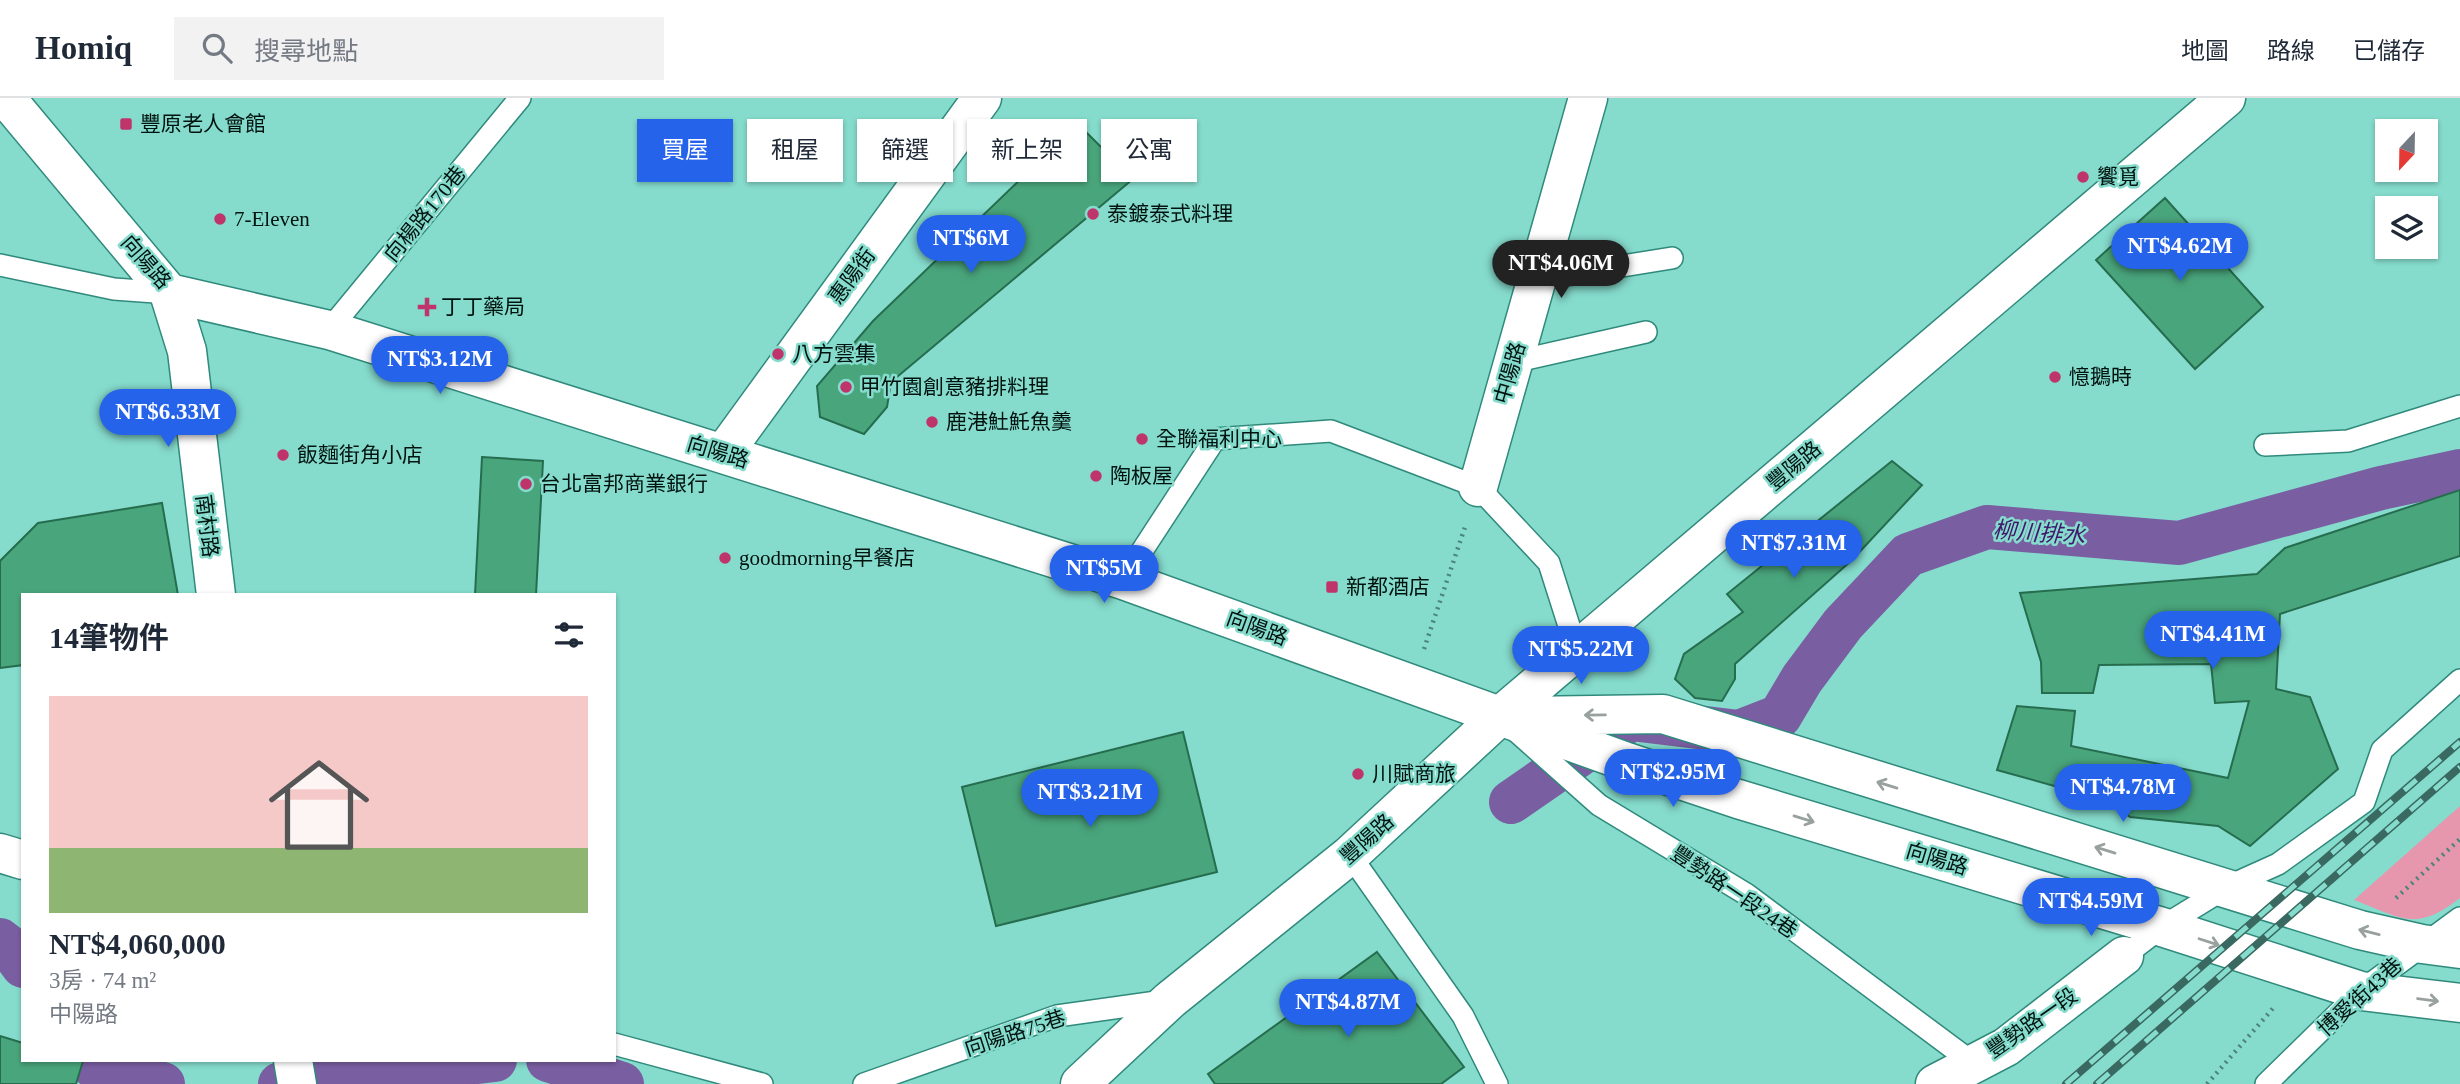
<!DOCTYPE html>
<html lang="zh-TW">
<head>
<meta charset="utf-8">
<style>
	:root { --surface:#fff; --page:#f2f2f3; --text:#1f2937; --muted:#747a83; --line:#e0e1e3; --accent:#2563eb }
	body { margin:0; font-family:"Times New Roman","Noto Sans TC",serif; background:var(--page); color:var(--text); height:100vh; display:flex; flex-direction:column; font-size:26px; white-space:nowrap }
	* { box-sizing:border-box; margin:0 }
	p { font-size:23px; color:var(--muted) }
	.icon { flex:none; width:38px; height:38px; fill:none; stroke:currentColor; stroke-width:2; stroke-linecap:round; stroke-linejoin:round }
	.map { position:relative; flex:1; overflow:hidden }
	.drawer { position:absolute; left:21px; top:495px; width:595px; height:469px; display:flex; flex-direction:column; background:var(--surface); border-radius:0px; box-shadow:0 2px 5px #0004 }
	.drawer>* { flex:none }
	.top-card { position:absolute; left:637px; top:21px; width:665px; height:63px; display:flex; gap:14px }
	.needle { width:46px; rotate:202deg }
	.tools { position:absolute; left:2375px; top:21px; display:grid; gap:14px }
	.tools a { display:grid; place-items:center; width:63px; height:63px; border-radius:0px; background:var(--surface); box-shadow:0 2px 5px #0004; font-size:35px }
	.price { position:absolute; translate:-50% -60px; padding:0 16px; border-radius:24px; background:var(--accent); color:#fff; font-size:23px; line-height:46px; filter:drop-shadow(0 2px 4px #0008) }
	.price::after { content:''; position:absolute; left:50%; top:42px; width:21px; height:16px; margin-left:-10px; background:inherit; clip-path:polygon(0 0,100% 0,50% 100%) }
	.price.active { background:#222; color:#fff }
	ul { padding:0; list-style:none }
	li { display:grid; align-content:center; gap:14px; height:371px; padding:0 28px }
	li+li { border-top:2px solid var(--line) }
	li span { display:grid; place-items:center; height:217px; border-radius:0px; color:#555 }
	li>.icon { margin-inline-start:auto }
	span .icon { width:126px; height:126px; fill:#fffc; stroke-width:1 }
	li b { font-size:30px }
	h2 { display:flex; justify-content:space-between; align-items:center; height:84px; padding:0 28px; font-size:30px }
	.chip { padding:0 24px; border-radius:0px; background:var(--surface); box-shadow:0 2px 5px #0004; font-size:24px; line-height:63px }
	.chip.active { background:var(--accent); color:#fff }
	header { display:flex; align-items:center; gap:42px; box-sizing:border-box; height:98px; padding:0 35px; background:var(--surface); border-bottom:2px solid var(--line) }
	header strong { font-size:33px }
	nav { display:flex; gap:38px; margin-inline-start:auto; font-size:24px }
	.search { width:490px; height:63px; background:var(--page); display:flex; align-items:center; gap:18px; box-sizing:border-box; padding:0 24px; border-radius:0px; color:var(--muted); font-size:26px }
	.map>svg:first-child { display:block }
	.green { fill:#e797ad }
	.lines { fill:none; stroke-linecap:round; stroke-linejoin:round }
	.canal { stroke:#7a5ea2; stroke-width:44 }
	.building { fill:#49a57c; stroke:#266d4f; stroke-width:2 }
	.lane-casing { stroke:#2f8a7c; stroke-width:24 }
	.street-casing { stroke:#2f8a7c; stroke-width:41 }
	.path { stroke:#4b847a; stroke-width:4.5; stroke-dasharray:2 5; stroke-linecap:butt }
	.lane { stroke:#fff; stroke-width:21 }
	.street { stroke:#fff; stroke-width:38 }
	.rail-casing { stroke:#396960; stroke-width:8 }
	.rail { stroke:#85dbcc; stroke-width:5; stroke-dasharray:16; stroke-linecap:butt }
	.oneway { stroke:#99a19f }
	.poi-dot { fill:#bf346a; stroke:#85dbcc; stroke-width:2.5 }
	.labels { text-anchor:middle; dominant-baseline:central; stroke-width:5; stroke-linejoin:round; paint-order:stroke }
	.poi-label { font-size:21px; fill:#00130f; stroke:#85dbcc; text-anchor:start }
	.street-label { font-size:21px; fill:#00130f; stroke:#85dbcc }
	.water-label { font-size:23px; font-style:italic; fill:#41166b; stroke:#85dbcc }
</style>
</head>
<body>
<header>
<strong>Homiq</strong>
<div class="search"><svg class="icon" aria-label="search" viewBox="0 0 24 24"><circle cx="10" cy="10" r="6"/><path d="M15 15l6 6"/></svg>搜尋地點</div>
<nav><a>地圖</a><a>路線</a><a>已儲存</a></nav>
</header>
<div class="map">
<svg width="2460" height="986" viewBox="0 0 2460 986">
	<rect width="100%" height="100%" fill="#85dbcc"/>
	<!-- green -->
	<path class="green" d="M2460,708V800C2415,835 2402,820 2354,802Z"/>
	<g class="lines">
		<!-- canal -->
		<path class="canal" d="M1511,704L1631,621L1739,634L1780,618L1802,581L1843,526L1908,457L1987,429L2179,445L2381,390L2460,373
			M0,842L9,849L23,868
			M90,962L93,968L163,986
			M548,962L622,986
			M280,986L495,962"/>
	</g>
	<!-- building -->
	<path class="building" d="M1078,26L1133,81L891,284L887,309L864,336L820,319L817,288L873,223Z
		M2165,100L2263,209L2195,271L2096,162Z
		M482,359L543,363L536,497H475Z
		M1892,363L1922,387L1852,462L1735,566V581L1722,603L1695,600L1675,581L1684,556L1743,514L1727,496Z
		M2460,392V458L2280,516L2276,591L2310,599L2338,671L2250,748L2218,728L2130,719L2108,703L1997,672L2017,608L2075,613L2071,648L2228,680L2249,603L2215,605L2211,566L2099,567L2093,595H2042L2041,564L2020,495L2257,476L2285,450Z
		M162,405L178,497H23V567L0,570V463L38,425Z
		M1183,634L1217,774L996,828L962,689Z
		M1377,854L1464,969L1441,986H1215L1208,976Z
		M0,938L23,945V962L83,963L76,986H0Z"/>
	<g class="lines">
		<defs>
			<path id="lane" d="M0,167L114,191L169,195
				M1536,182L1672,160
				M329,232L520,0
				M1513,264L1646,234
				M2265,347L2348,343L2460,308
				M1123,482L1215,341L1331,333L1478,389L1549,465L1577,553
				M1517,634L1599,707L1746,796L1973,965
				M1350,757L1463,918L1497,986
				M2124,858L2162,829L2227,789L2278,766L2364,704L2382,652L2460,582
				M614,946L762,986
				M864,986L1057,918L1164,903
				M2266,986L2361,893L2460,820"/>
			<path id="street" d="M6,0L169,195L329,232L1123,482L1627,664L1738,701L2162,829L2361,893L2460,905
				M169,195L187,253L216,497
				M723,356L982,0
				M1478,389L1588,0
				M1523,618L1663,616L2360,832L2422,846L2460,851
				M0,755L23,762
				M293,962L297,986
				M1080,986L1170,902L1350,757L1500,618L2226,0
				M1935,986L2006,949L2124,858"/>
		</defs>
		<!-- lane casing -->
		<use href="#lane" class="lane-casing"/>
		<!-- street casing -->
		<use href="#street" class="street-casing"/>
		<!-- path -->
		<path class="path" d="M1424,551L1466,426
			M2396,800L2460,741
			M2207,986L2275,908"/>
		<!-- lane -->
		<use href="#lane" class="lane"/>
		<!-- street -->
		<use href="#street" class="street"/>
		<defs>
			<path id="rail" d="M2066,986L2460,644
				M2097,986L2460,669"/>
		</defs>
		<!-- rail casing -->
		<use href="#rail" class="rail-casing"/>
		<!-- rail -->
		<use href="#rail" class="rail"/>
	</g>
	<!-- one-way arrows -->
	<defs><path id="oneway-shaft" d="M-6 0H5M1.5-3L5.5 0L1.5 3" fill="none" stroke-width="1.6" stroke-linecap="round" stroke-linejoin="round" transform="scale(1.75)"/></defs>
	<g class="oneway">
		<use href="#oneway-shaft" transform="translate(1595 617) rotate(179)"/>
		<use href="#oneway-shaft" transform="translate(1887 687) rotate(-163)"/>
		<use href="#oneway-shaft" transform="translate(1804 721) rotate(17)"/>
		<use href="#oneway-shaft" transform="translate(2105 752) rotate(-163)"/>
		<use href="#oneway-shaft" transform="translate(2369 834) rotate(-166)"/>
		<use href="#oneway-shaft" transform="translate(2209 844) rotate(18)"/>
		<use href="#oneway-shaft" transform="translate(2428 902) rotate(7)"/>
	</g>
	<!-- markers -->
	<g class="poi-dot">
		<rect x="119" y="19" width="14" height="14" rx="3.5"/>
		<circle cx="2083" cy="79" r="7"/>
		<circle cx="1093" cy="116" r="7"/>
		<circle cx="220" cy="121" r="7"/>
		<path d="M423.5 198.5h7v7h7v7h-7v7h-7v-7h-7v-7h7z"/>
		<circle cx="778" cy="256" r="7"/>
		<circle cx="2055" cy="279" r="7"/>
		<circle cx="846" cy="289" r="7"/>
		<circle cx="932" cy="324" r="7"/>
		<circle cx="1142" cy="341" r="7"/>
		<circle cx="283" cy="357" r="7"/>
		<circle cx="1096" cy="378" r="7"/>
		<circle cx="526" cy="386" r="7"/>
		<circle cx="725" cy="460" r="7"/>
		<rect x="1325" y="482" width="14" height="14" rx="3.5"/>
		<circle cx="1358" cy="676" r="7"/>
	</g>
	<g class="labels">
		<!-- poi labels -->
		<g class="poi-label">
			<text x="140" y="26">豐原老人會館</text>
			<text x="2097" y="79">饗覓</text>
			<text x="1107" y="116">泰鍍泰式料理</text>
			<text x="234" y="121">7-Eleven</text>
			<text x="441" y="209">丁丁藥局</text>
			<text x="792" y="256">八方雲集</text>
			<text x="2069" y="279">憶鵝時</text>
			<text x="860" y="289">甲竹園創意豬排料理</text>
			<text x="946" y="324">鹿港𩵚魠魚羹</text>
			<text x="1156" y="341">全聯福利中心</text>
			<text x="297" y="357">飯麵街角小店</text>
			<text x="1110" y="378">陶板屋</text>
			<text x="540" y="386">台北富邦商業銀行</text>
			<text x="739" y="460">goodmorning早餐店</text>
			<text x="1346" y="489">新都酒店</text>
			<text x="1372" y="676">川賦商旅</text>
		</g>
		<!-- street labels -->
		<g class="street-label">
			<text transform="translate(425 116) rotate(-51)">向楊路170巷</text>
			<text transform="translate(146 164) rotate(49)">向陽路</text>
			<text transform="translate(852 178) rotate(-54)">惠陽街</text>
			<text transform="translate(1510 275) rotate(-74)">中陽路</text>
			<text transform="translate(718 354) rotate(17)">向陽路</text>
			<text transform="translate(1794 368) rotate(-40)">豐陽路</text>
			<text transform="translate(207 428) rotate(83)">南村路</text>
			<text transform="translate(1257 530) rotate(20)">向陽路</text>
			<text transform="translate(1367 741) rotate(-42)">豐陽路</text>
			<text transform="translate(1937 761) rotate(17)">向陽路</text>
			<text transform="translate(1734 794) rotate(34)">豐勢路一段24巷</text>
			<text transform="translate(2360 899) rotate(-42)">博愛街43巷</text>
			<text transform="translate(2032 925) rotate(-35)">豐勢路一段</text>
			<text transform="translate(1015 935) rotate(-18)">向陽路75巷</text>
		</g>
		<!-- water labels -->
		<g class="water-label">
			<text transform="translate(2039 435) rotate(4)">柳川排水</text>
		</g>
	</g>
</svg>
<div class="tools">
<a><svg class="needle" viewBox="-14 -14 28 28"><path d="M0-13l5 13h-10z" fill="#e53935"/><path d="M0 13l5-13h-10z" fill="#747a83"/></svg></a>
<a><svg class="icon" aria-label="layers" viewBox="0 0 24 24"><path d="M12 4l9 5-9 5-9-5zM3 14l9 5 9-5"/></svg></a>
</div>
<b class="price" style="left:971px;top:177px">NT$6M</b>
<b class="price" style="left:2180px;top:185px">NT$4.62M</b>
<b class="price active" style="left:1561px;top:202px">NT$4.06M</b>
<b class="price" style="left:440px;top:298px">NT$3.12M</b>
<b class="price" style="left:168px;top:351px">NT$6.33M</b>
<b class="price" style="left:1794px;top:482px">NT$7.31M</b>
<b class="price" style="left:1104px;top:507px">NT$5M</b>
<b class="price" style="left:2213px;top:573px">NT$4.41M</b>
<b class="price" style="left:1581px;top:588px">NT$5.22M</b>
<b class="price" style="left:1673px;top:711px">NT$2.95M</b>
<b class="price" style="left:2123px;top:726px">NT$4.78M</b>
<b class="price" style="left:1090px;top:731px">NT$3.21M</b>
<b class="price" style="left:2091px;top:840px">NT$4.59M</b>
<b class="price" style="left:1348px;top:941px">NT$4.87M</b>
<div class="top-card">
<a class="chip active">買屋</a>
<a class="chip">租屋</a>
<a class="chip">篩選</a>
<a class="chip">新上架</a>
<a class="chip">公寓</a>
</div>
<section class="drawer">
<h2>14筆物件<svg class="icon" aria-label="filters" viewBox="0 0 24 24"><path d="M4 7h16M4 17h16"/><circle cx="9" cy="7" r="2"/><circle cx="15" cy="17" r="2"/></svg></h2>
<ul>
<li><span style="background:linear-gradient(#f6c9c9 70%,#8fb573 0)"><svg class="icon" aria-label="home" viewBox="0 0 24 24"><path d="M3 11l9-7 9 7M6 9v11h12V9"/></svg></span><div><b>NT$4,060,000</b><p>3房 · 74 m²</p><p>中陽路</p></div></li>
</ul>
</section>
</div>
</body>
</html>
